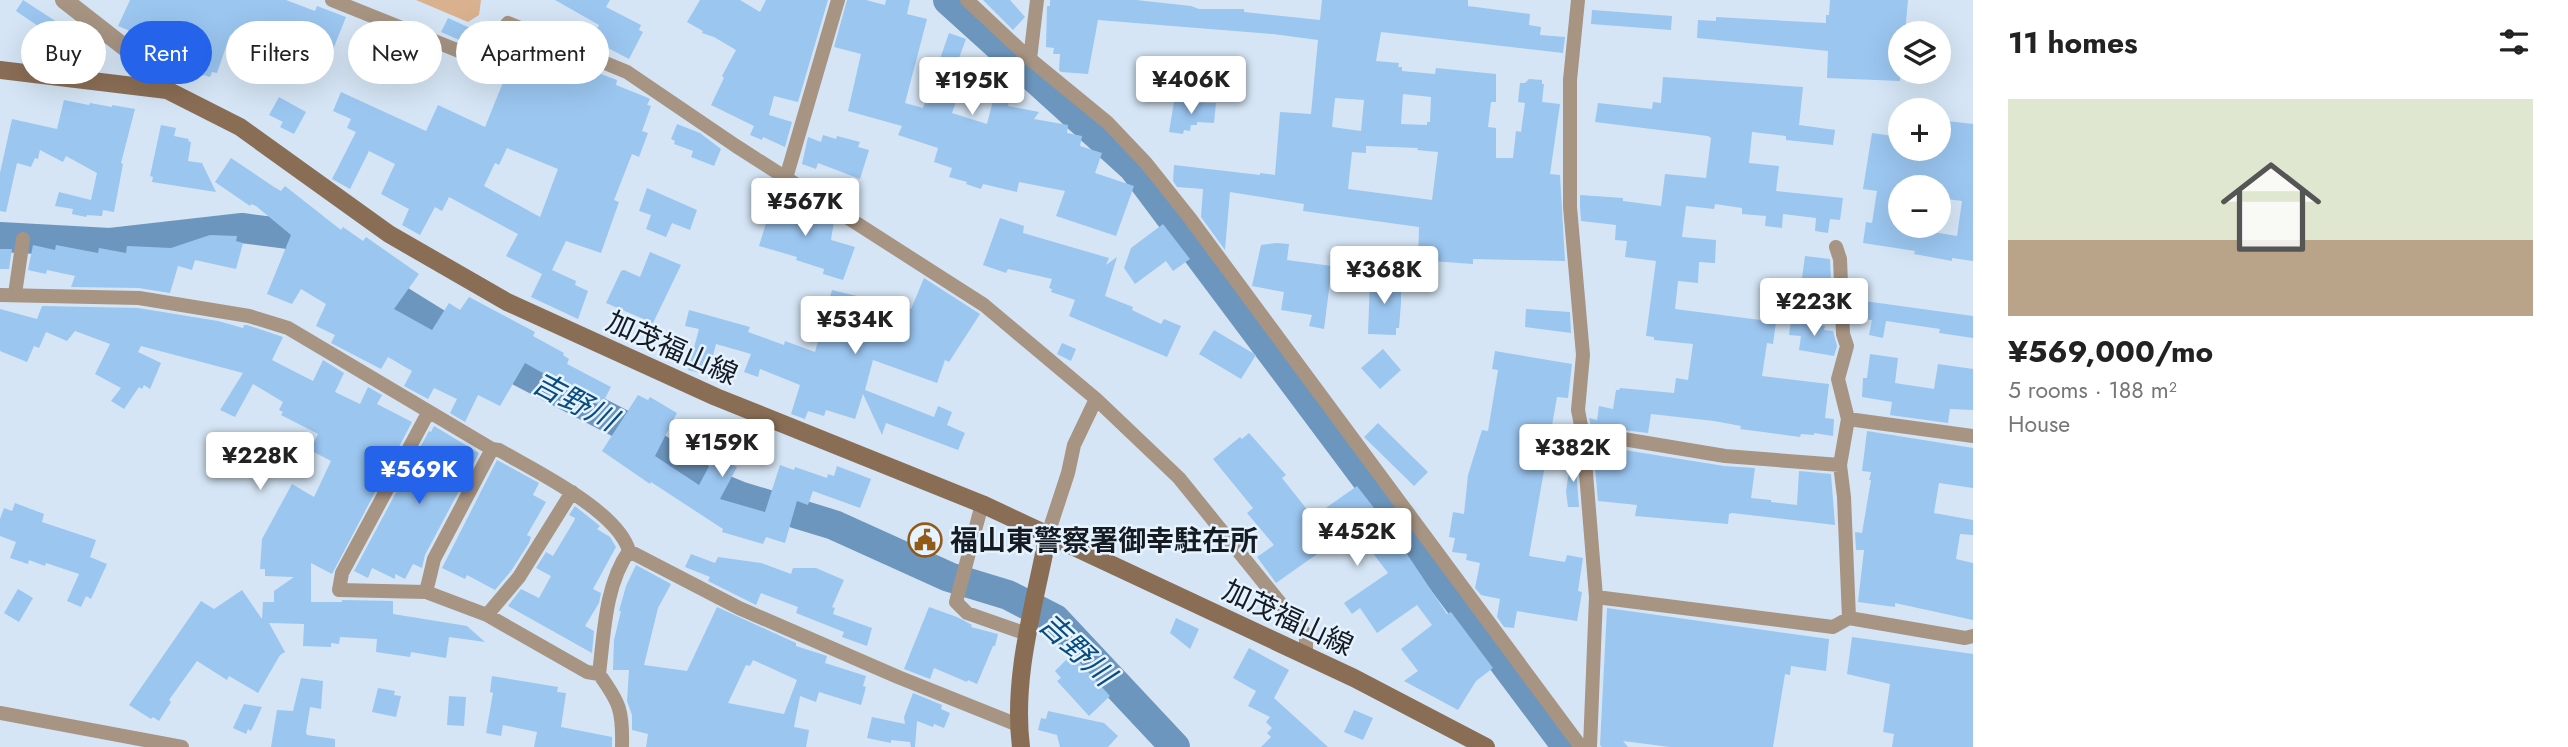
<!DOCTYPE html>
<html lang="en">
<head>
<meta charset="utf-8">
<style>
	:root { --surface:#fff; --page:#f6f6f6; --text:#222; --muted:#767676; --accent:#2563eb }
	body { margin:0; font-family:Jost,"Noto Sans JP",sans-serif; background:var(--page); color:var(--text); height:100vh; display:flex; flex-direction:column; font-size:26px; white-space:nowrap }
	* { box-sizing:border-box; margin:0 }
	p { font-size:23px; color:var(--muted) }
	.icon { flex:none; width:38px; height:38px; fill:none; stroke:currentColor; stroke-width:2; stroke-linecap:round; stroke-linejoin:round }
	.map { position:relative; flex:1; overflow:hidden }
	.drawer { display:flex; flex-direction:column; background:var(--surface); width:595px }
	.drawer>* { flex:none }
	.banner { position:absolute; left:21px; top:21px; width:665px; height:63px; display:flex; gap:14px }
	.tools { position:absolute; left:1888px; top:21px; display:grid; gap:14px }
	.tools a { display:grid; place-items:center; width:63px; height:63px; border-radius:50%; background:var(--surface); box-shadow:0 7px 28px #0002; font-size:35px }
	.price { position:absolute; translate:-50% -60px; padding:0 16px; border-radius:7px; background:#fff; color:#222; font-size:23px; line-height:46px; filter:drop-shadow(0 2px 4px #0008) }
	.price::after { content:''; position:absolute; left:50%; top:42px; width:21px; height:16px; margin-left:-10px; background:inherit; clip-path:polygon(0 0,100% 0,50% 100%) }
	.price.selected { background:var(--accent); color:#fff }
	ul { padding:0; list-style:none }
	li { display:grid; align-content:center; gap:14px; height:371px; padding:0 35px }
	li span { display:grid; place-items:center; height:217px; border-radius:0px; color:#555 }
	li>.icon { margin-inline-start:auto }
	span .icon { width:126px; height:126px; fill:#fffc; stroke-width:1 }
	li b { font-size:30px }
	h2 { display:flex; justify-content:space-between; align-items:center; height:84px; padding:0 35px; font-size:30px }
	.pill { padding:0 24px; border-radius:32px; background:var(--surface); box-shadow:0 7px 28px #0002; font-size:24px; line-height:63px }
	.pill.selected { background:var(--accent); color:#fff }
	main { display:flex; flex:1; min-height:0 }
	.map>svg:first-child { display:block }
	.green { fill:#d9b18e }
	.lines { fill:none; stroke-linecap:round; stroke-linejoin:round }
	.river { stroke:#6d96be; stroke-width:30 }
	.building { fill:#9bc6f0; fill-rule:evenodd }
	.minor { stroke:#a79483; stroke-width:14 }
	.tertiary { stroke:#a79483; stroke-width:18 }
	.secondary { stroke:#8a6d55; stroke-width:18 }
	.labels { text-anchor:middle; dominant-baseline:central; stroke-width:5; stroke-linejoin:round; paint-order:stroke }
	.street-label { font-size:28px; fill:#151b20; stroke:#e5f2ff }
	.poi-label { font-size:28px; font-weight:bold; fill:#151b20; stroke:#e5f2ff; text-anchor:start }
	.water-label { font-size:30px; font-style:italic; fill:#094d80; stroke:#e5f2ff }
</style>
</head>
<body>
<main>
<div class="map">
<svg width="1973" height="747" viewBox="0 0 1973 747">
	<rect width="100%" height="100%" fill="#d5e5f5"/>
	<!-- green -->
	<path class="green" d="M416,0H481L479,15L468,22Z"/>
	<g class="lines">
		<!-- river -->
		<path class="river" d="M948,0L1133,167L1567,747
			M0,237L110,243L242,228L289,234L325,255
			M365,279L483,352L627,427L707,483L739,496L834,525L949,577L1008,595L1055,619L1175,747"/>
	</g>
	<!-- building -->
	<path class="building" d="M23,0L88,42L79,54L16,11Z
		M130,0H286L315,11L317,6L346,17L324,72L296,61L298,55L263,42L262,46L230,35L217,73L212,72L210,77L187,70L189,64L182,62L185,53L149,47L151,39L140,38V35L118,26Z
		M555,0H610L606,7L641,25L639,30L643,32L629,59L591,39L599,25Z
		M700,0H740L760,12L766,0H828L798,102L774,96L769,115L792,122L785,147L763,137L762,140L750,135L754,126L711,105L724,78L722,76L736,50L714,37L702,33L703,31L687,22Z
		M847,0H866L885,5L886,0H910L907,14L927,19L905,103L923,108L949,33L966,39L959,58L999,67L997,73L1014,80L1008,106L1039,112L1034,119L1068,125L1067,133L1082,136L1080,146L1102,153L1095,173L1134,186L1116,236L1056,216L1065,191L1019,182L1017,192L983,184L981,189L966,184L967,182L949,177L952,168L934,162L938,148L898,135L902,126L848,111L861,54L834,47ZM960,90L994,97L987,124L952,113Z
		M983,0H1010L1025,17L1013,30Z
		M1050,0H1136L1191,6L1199,9H1244V12L1320,20L1322,0H1468V6L1530,14L1529,25L1541,27L1540,35L1565,37L1563,53L1381,32L1376,61L1399,63L1398,67H1402V71L1435,74L1436,68L1496,74V102H1491L1488,127L1496,128V158H1513L1516,131L1521,132L1525,103L1518,102L1520,83H1525L1529,79L1542,80V84H1544L1542,102L1560,104L1550,174L1560,175L1565,261L1473,259V264L1418,260L1419,227L1303,211L1304,204L1230,192L1225,250L1201,217L1203,189L1177,187L1173,181L1174,165L1260,175V173L1275,175L1280,112L1311,114L1318,40L1273,34L1098,20L1088,74L1061,72L1059,70L1060,54H1053L1054,48L1046,47L1047,6H1050ZM1403,94L1431,97L1430,122H1427V125L1401,124ZM1335,98L1364,100L1361,131L1332,127ZM1366,146L1418,148L1417,150L1438,152L1432,200L1348,189L1352,152L1366,153Z
		M1830,0H1908L1905,33H1900V81L1827,78L1828,51L1697,38L1698,20L1716,21V17L1826,23V15H1829Z
		M1592,10L1672,16L1671,30L1591,24Z
		M448,18L479,32L474,44L465,40L464,42L441,32Z
		M375,35L416,53L406,74L366,55Z
		M516,38L546,50L544,53L617,80L616,85L646,97L650,99L647,105L651,106L642,131L648,133L639,157L632,154L614,200L619,202L601,253L566,241L552,270L576,281L575,285L588,291L578,319L531,297L542,274L506,256L518,234L449,197L442,211L435,207L420,235L402,225L409,209L381,194L395,164L369,151L350,189L332,179L356,132L347,128L351,119L333,111L341,92L426,131L438,105L485,127L506,75L494,70L505,45L512,48ZM507,148L558,169L540,217L484,186L495,163L499,165Z
		M1663,77L1803,87L1799,125L1835,130L1833,145L1786,140V136L1752,132L1749,163L1779,166L1776,191L1843,198L1840,220L1830,219L1828,233L1815,231L1816,218L1783,214L1782,228L1765,226L1766,216L1742,214V208L1715,204L1714,209L1686,206L1682,237L1716,240L1715,263L1699,262L1698,283L1678,281L1675,309L1776,322L1773,344L1767,343L1762,376L1829,384L1825,418L1834,419L1833,436L1814,433V435L1801,434L1800,437L1740,429L1741,426L1714,421L1651,414L1648,433L1591,426L1589,418L1597,420L1599,406L1613,409L1616,390H1619L1620,388L1674,393L1676,378L1688,380L1693,344L1654,340V337L1646,336L1656,261L1625,257L1627,241L1615,240L1616,225L1581,221L1580,207V195L1623,198V201L1661,206L1665,174L1706,178L1711,138L1708,136L1595,122L1598,103L1652,109L1653,102L1661,103Z
		M279,97L306,112L294,134L280,127L283,122L269,115Z
		M64,100L89,105L90,103L112,107V105L135,109L121,163L123,164L114,212L103,210L102,216L87,215L86,217L72,214L73,209L55,206L59,192L91,200L97,173L66,156L63,162L40,150L38,159L35,158L31,167L17,163L6,212L0,211V173L12,119L57,129Z
		M1174,102L1216,103L1214,123L1197,122V125H1191L1190,131L1184,130L1183,134L1169,132Z
		M1939,120L1973,124V261L1952,258V261L1914,254L1915,251L1863,243L1866,222L1872,223L1877,191L1863,189L1872,133L1900,137V149H1939ZM1900,187H1939V198L1962,201L1957,236L1898,226Z
		M677,124L700,133L721,149L714,166L691,157L693,151L674,144L675,141L671,139Z
		M161,125L176,128L174,136L189,139L188,141L191,142L188,161L202,163L216,192L152,182L153,177L150,176Z
		M823,135L836,139L837,136L860,142L858,147L869,150L860,179L818,163L816,169L802,164L808,137L821,142Z
		M231,158L274,187L281,191L285,186L341,230L343,227L363,241L366,237L419,274L394,309L432,330L449,303L460,310L469,297L535,332L533,336L564,353L563,355L569,359L567,364L611,387L601,406L525,363L500,406L478,395L465,422L450,413L457,399L434,388L428,399L404,386L412,371L388,357L381,369L331,343L335,335L316,326L326,304L301,289L292,304L267,294L291,235L256,206L251,204L250,206L215,182Z
		M647,188L697,210L690,230L672,223L666,237L646,229L651,215L639,211Z
		M776,191L793,196L794,210L834,221L831,240L855,247L843,280L823,274L824,269L796,260L797,257L759,246Z
		M1000,218L1024,226L1023,233L1109,258L1106,265L1117,257L1105,296L1133,307L1132,310L1161,324L1164,319L1181,326L1167,357L1069,316L1075,300L1051,292L1052,289L1049,288L1052,279L1008,269L1006,273L983,265Z
		M1163,224L1190,259L1173,271L1166,261L1135,284L1124,268L1131,248Z
		M210,235L237,236L236,241L243,243L236,269L195,260L192,270L178,266L170,293L139,288L71,287L75,276L47,270L46,274L28,270L33,245L55,250L56,245L98,253L99,248L126,253L127,246L171,248Z
		M1276,243L1289,244L1287,260L1332,266L1324,329L1309,326L1312,315L1281,310L1284,292L1252,286L1261,245Z
		M0,249H12L9,269H0Z
		M650,252L681,265L653,323L606,303L621,271L624,270L640,277Z
		M1805,256L1830,259L1831,282L1802,278Z
		M924,278L980,314L949,362L945,360L937,383L873,360L865,390L934,417L938,406L952,412L947,425L965,433L958,450L886,423L882,435L863,394L855,419L826,410L824,416L808,411L805,419L791,414L800,385L760,369L758,377L744,372L751,354L716,344L708,375L688,370L699,329L685,326L689,310L750,327L748,332L784,345L785,341L815,352L832,290L911,309Z
		M1370,278L1398,279V285H1401V303L1399,328H1396V335L1368,334Z
		M1821,285L1831,286L1832,299L1820,298Z
		M1864,301L1973,316V338L1939,333L1940,329L1886,321L1883,338L1869,335L1872,320L1862,319Z
		M42,306L138,308L218,321L243,328L244,325H247L283,337L272,360L313,381L323,360L344,373L335,392L360,404L368,387L382,395L377,404L412,422L332,574L311,563V602H342V600L393,601V614L467,626L485,642L449,637L446,658L411,652L410,657L376,652L377,639L340,637L339,644L331,643V647L303,646L304,624L269,623L285,652L280,655L258,693L229,676L227,680L197,661L169,700L171,702L159,721L153,717L151,719L129,705L201,601L214,609L242,590L262,619L263,602H274V591L294,577L265,576V569H260L262,539L292,484L314,497L331,461L310,450L318,434L281,415L283,412L279,410L283,402L253,384L235,417L220,410L243,373L141,346L138,352L161,363L150,389L144,385L142,389L139,387L124,409L111,401L121,388L95,374L110,344L75,331L67,341L46,332L39,348L34,346L27,362L0,351V309L37,319Z
		M1526,309L1570,312L1571,333L1525,327Z
		M1791,321L1825,326L1824,330L1833,331L1837,346L1834,356L1799,350L1801,336L1789,335Z
		M1214,330L1256,355L1241,379L1199,354Z
		M1062,343L1076,349L1071,361L1057,354Z
		M1383,349L1401,370L1380,389L1361,368Z
		M1495,351L1572,364L1568,398L1557,397L1529,556L1565,562L1567,555L1583,558L1578,591L1582,592L1577,621L1517,611L1514,628L1504,627L1497,617L1500,599L1481,595L1475,588L1480,563L1466,560L1467,554L1452,552L1455,538L1449,537L1453,512L1464,514L1468,475L1482,430L1488,431L1498,370L1492,369Z
		M1870,354L1898,358L1895,383L1934,389L1938,364L1973,369V410L1950,409L1948,423L1890,415L1892,402L1862,397L1863,378H1867Z
		M638,395L648,400L650,397L677,413L655,456L699,485L715,455L737,467L720,499L765,512L780,465L794,470L795,467L827,478L828,474L834,476L837,466L871,479L860,508L813,491L808,505L797,501L785,543L766,537L763,544L722,532L723,529L651,482L650,484L602,451Z
		M1378,423L1428,472L1414,486L1364,437Z
		M434,426L479,453L425,555L422,568L413,564L405,579L395,574V579L372,568L368,578L354,571L429,431L431,432Z
		M1867,431L1973,448V488L1939,483L1934,513L1973,520V535L1960,534L1956,559L1973,563V620L1895,603V607L1858,602L1864,550H1856L1855,532L1862,533L1871,480H1869L1871,472L1862,471Z
		M1249,433L1286,475L1282,478L1313,517L1357,486L1371,504L1397,539L1447,614L1451,612L1493,668L1476,681L1458,710L1404,681L1418,671L1401,649L1432,625L1417,605L1377,633L1360,608L1352,614L1344,603L1388,573L1354,528L1276,583L1271,576L1257,557L1274,545L1247,513L1253,508L1213,459L1240,437L1242,439Z
		M1574,442L1579,507H1568L1566,491Z
		M1593,445L1724,466L1755,468L1751,498L1771,500V502L1797,505L1799,471L1831,474L1835,525L1732,513L1729,514L1728,524L1635,516L1637,505L1598,501Z
		M497,460L539,483L533,495L546,502L527,535L531,537L529,543L511,571L495,590L467,575L465,579L442,568Z
		M15,503L44,514L42,522L96,540L90,557L107,564L91,599L86,596L81,607L67,601L79,574L46,563L45,566L29,560L28,564L10,558L16,542L0,536V519L4,508L12,511Z
		M575,506L600,526L597,529L610,537L616,547L593,589L601,593L599,603L585,626L594,631L592,653L508,606L521,589L539,598L551,576L536,568L546,552L553,556L574,521L575,518L569,515Z
		M691,554L715,563L718,557L761,563L791,574L793,568H816L844,580L832,607L835,608L833,614L872,628L867,646L842,637L844,632L796,613L798,607L761,593L756,605L708,581L710,577L685,567Z
		M636,565L671,584L658,608L644,665L687,671L717,607L796,643V646L827,656L825,663L866,676L863,686L866,687L861,705L819,692L816,702L800,696L794,727L809,730L806,747H646L648,734L632,730V715L627,701L629,670H613L614,640L621,611H619L626,586ZM753,660L797,680L784,714L728,703L746,665L750,666Z
		M18,589L33,598L19,622L4,613Z
		M929,607L957,617L972,625L971,627L998,634L995,646H993L977,684L968,680L967,682L934,668L930,679L904,669Z
		M1607,608L1829,639L1826,671L1791,666L1790,675L1785,674L1773,747H1670L1623,741L1628,747H1602L1600,745Z
		M1176,618L1199,629L1190,649L1170,633Z
		M1852,637L1973,654V747H1892L1894,734L1883,732L1890,684L1847,674Z
		M1249,648L1289,670L1274,698L1328,747H1261L1271,737L1267,733L1272,728L1266,722L1270,717L1248,706L1256,691L1233,678Z
		M1072,654L1110,696L1089,716L1057,681L1061,678L1055,671Z
		M492,676L558,687L557,692L566,693L561,727L612,737V747H534L537,732L503,725L501,736L486,733L493,693L490,692Z
		M301,678L323,681L321,709L310,707L306,732L307,735L335,739V747H271L277,710L293,711Z
		M378,688L395,691L394,695L401,696L396,717L372,712Z
		M913,693L942,705L941,709L950,713L944,728L934,724L933,727L917,721L915,747H911L910,742L891,740V743L867,738L872,717L905,724L904,717Z
		M449,696L466,697L464,726L447,725Z
		M244,704L262,707L251,731L248,729L246,734L233,728Z
		M1354,710L1373,718L1363,740L1344,732Z
		M1048,711L1104,723L1118,736L1108,747H1060L1057,735L1038,730L1041,718L1046,719Z"/>
	<g class="lines">
		<!-- minor -->
		<path class="minor" d="M332,0L479,59L508,23L627,72L736,146L984,305L1096,399L1179,478L1306,635V655
			M967,0L1030,59L1108,123L1146,163L1189,217L1581,747
			M1578,0L1570,80V207L1583,355L1578,410L1583,436L1596,597L1590,747
			M1030,59L1037,0
			M786,178L838,0
			M1836,247L1840,259L1843,334L1847,346L1838,379L1848,419L1840,465L1844,497L1849,618
			M15,294L23,239
			M0,295L139,298L249,316L288,328L492,449L499,450C535,471 618,511 629,551L739,608L898,677L1018,725
			M428,413L342,573L339,590L426,592L487,615L587,672L599,674C620,703 623,711 622,747
			M1848,419L1973,436
			M1583,436L1599,435L1725,456L1840,465
			M982,504L956,602L967,613L1027,634
			M1048,534L1068,473L1074,445L1096,399
			M426,592L434,559L492,449
			M1596,597L1833,627L1849,618L1965,638L1973,636
			M487,615L519,577L572,492
			M599,674C604,634 605,585 629,551
			M0,713L182,747"/>
		<!-- tertiary -->
		<path class="tertiary" d="M64,0L146,64L167,90"/>
		<!-- secondary -->
		<path class="secondary" d="M0,70L167,90L240,127L389,234L507,302L716,397L982,504L1354,678L1486,747
			M1021,747C1012,676 1035,603 1048,534"/>
	</g>
	<!-- icons -->
	<defs>
		<symbol id="civic-ring" viewBox="-11 -11 22 22"><circle r="9.5" fill="#e5f2ff" stroke="#935917" stroke-width="1.5"/><path d="M-.6-6.5H3V-4.5H.6V-3L4-1V1h2V6H-6V1h2V-1L-.6-3ZM-1.2 2.5V6h2.4V2.5Z" fill="#935917"/></symbol>
	</defs>
	<g fill-rule="evenodd">
		<use href="#civic-ring" x="906" y="521" width="38" height="38"/>
	</g>
	<g class="labels">
		<!-- street labels -->
		<g class="street-label">
			<text transform="translate(672 348) rotate(24)">加茂福山線</text>
			<text transform="translate(1288 618) rotate(25)">加茂福山線</text>
		</g>
		<!-- poi labels -->
		<g class="poi-label">
			<text x="950" y="540">福山東警察署御幸駐在所</text>
		</g>
		<!-- water labels -->
		<g class="water-label">
			<text transform="translate(575 401) rotate(28)">吉野川</text>
			<text transform="translate(1077 649) rotate(43)">吉野川</text>
		</g>
	</g>
</svg>
<div class="tools">
<a><svg class="icon" aria-label="layers" viewBox="0 0 24 24"><path d="M12 4l9 5-9 5-9-5zM3 14l9 5 9-5"/></svg></a>
<a>+</a>
<a>−</a>
</div>
<b class="price" style="left:1191px;top:116px">¥406K</b>
<b class="price" style="left:972px;top:117px">¥195K</b>
<b class="price" style="left:805px;top:238px">¥567K</b>
<b class="price" style="left:1384px;top:306px">¥368K</b>
<b class="price" style="left:1814px;top:338px">¥223K</b>
<b class="price" style="left:855px;top:356px">¥534K</b>
<b class="price" style="left:722px;top:479px">¥159K</b>
<b class="price" style="left:1573px;top:484px">¥382K</b>
<b class="price" style="left:260px;top:492px">¥228K</b>
<b class="price selected" style="left:419px;top:506px">¥569K</b>
<b class="price" style="left:1357px;top:568px">¥452K</b>
<div class="banner">
<a class="pill">Buy</a>
<a class="pill selected">Rent</a>
<a class="pill">Filters</a>
<a class="pill">New</a>
<a class="pill">Apartment</a>
</div>
</div>
<section class="drawer">
<h2>11 homes<svg class="icon" aria-label="filters" viewBox="0 0 24 24"><path d="M4 7h16M4 17h16"/><circle cx="9" cy="7" r="2"/><circle cx="15" cy="17" r="2"/></svg></h2>
<ul>
<li><span style="background:linear-gradient(#dfe7d0 65%,#b9a48a 0)"><svg class="icon" aria-label="home" viewBox="0 0 24 24"><path d="M3 11l9-7 9 7M6 9v11h12V9"/></svg></span><div><b>¥569,000/mo</b><p>5 rooms · 188 m²</p><p>House</p></div></li>
</ul>
</section>
</main>
</body>
</html>
